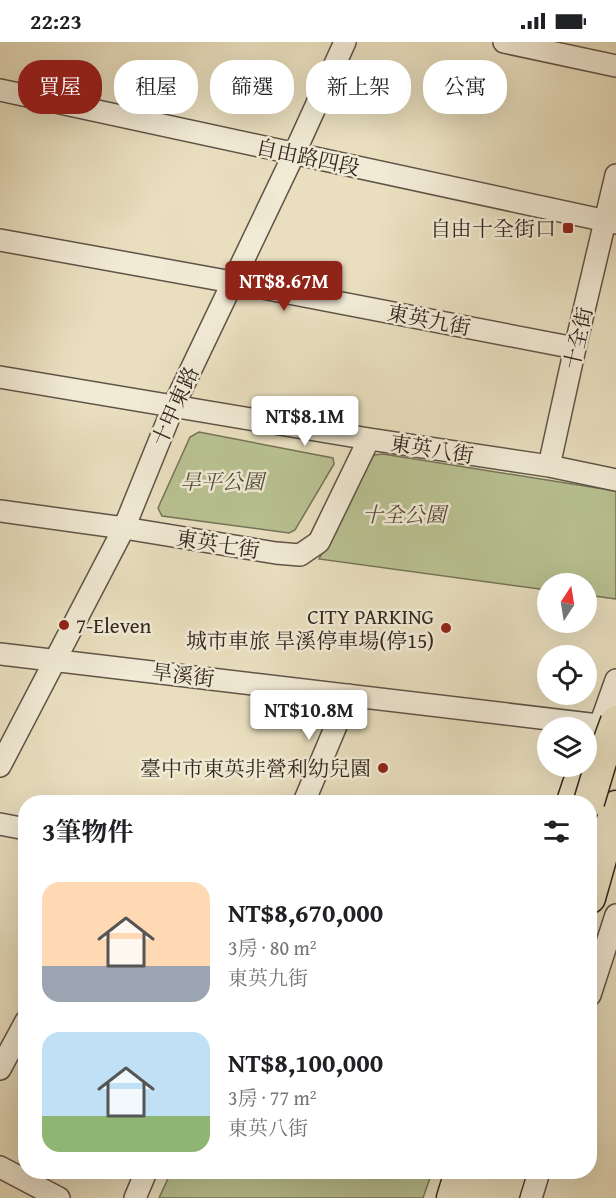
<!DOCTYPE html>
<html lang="zh-TW">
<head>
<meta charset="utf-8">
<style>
	:root { --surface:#fff; --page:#f2f2f2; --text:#202124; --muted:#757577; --accent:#8f2418 }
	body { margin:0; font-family:"Gentium Book Plus","Noto Serif TC",serif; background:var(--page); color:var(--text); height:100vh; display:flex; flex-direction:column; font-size:22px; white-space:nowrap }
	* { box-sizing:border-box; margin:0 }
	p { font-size:20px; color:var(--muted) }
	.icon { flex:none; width:33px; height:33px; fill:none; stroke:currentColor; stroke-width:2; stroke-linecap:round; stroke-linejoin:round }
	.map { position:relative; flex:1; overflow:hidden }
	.details { position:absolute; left:18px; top:753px; width:579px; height:384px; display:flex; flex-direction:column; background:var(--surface); border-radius:24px; box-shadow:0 6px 24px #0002 }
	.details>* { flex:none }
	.banner { position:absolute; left:18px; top:18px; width:580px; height:54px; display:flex; gap:12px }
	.needle { width:39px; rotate:12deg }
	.controls { position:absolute; left:537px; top:531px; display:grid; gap:12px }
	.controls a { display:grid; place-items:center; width:60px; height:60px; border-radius:50%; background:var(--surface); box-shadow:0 6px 24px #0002; font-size:30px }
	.price { position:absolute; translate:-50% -51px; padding:0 14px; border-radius:6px; background:#fff; color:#222; font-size:20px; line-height:39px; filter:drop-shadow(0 2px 3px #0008) }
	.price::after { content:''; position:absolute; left:50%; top:36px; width:18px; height:14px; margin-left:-9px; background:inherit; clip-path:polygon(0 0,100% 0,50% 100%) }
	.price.active { background:var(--accent); color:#fff }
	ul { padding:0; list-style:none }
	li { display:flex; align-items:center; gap:18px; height:150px; padding:0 24px }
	li span { display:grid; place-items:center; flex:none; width:168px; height:120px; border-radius:18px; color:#555 }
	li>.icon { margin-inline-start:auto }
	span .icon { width:72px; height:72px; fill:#fffc; stroke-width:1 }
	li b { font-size:26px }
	h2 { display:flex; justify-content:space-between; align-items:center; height:72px; padding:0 24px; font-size:26px }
	.tag { padding:0 21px; border-radius:24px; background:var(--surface); box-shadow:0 6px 24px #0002; font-size:21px; line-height:54px }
	.tag.active { background:var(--accent); color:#fff }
	.status { display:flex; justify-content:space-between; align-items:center; height:42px; padding:0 30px; background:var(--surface); direction:ltr }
	.status svg { height:16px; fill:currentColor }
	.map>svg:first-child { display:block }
	.green { fill:#b8c191; stroke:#757458; stroke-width:1.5 }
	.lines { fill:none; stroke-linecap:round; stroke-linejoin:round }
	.minor-casing { stroke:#605448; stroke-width:24 }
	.highway-casing { stroke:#322620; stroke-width:33 }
	.minor { stroke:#f1ead5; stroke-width:21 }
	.highway { stroke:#e9dfbf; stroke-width:30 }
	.highway-bridge-casing { stroke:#322620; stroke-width:33; stroke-linecap:butt }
	.highway-bridge { stroke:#e9dfbf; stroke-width:30 }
	.poi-dot { fill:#8f2418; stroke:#f1ead5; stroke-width:2 }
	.labels { text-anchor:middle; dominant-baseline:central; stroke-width:5; stroke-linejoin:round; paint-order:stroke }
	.street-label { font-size:21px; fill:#322620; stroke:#f1ead5 }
	.poi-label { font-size:21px; fill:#322620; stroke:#f1ead5; text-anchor:end }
	.park-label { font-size:21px; font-style:italic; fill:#544d3c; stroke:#f1ead5 }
</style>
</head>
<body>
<div class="status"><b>22:23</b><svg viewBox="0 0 49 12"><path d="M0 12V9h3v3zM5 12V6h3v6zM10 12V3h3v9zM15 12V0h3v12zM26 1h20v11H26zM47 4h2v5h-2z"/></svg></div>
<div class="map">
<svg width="616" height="1156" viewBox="0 0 616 1156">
	<rect width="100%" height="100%" fill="#e9dfbf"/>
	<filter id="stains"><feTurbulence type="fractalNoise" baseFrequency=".00333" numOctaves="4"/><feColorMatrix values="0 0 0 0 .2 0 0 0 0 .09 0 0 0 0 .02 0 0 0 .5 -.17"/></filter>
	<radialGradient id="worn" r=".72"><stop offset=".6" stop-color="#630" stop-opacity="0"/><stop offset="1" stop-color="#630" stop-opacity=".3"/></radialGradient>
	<!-- green -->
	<path class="green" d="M199,390L333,416L334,422L295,488L289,491L162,474L158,466L190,395Z
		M383,412L616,449V557L587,553L586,542H548L547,548L319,517L369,416L374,413Z
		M171,1130H432L423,1156H159Z"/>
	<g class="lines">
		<defs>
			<path id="minor" d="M504,0L616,24
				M0,48L616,181
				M0,198L232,240L575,306
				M0,335L369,397L549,424L616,438
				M549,424L575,306L616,133
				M0,469L124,486L276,511L300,513L319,500L369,397
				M0,612L616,685
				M596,694L616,638
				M0,724L124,486L174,363L294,112L345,0
				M304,760L349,653
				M0,782L26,787
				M590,953L616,873
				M0,1027L26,979
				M0,1125L59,1156
				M135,1156L146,1130
				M531,1156L539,1130"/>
			<path id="highway" d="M572,760L578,742
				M590,856L616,764
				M452,1156L460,1130
				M476,1156L483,1130
				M503,1156L511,1130"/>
		</defs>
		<!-- minor casing -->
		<use href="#minor" class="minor-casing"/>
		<!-- highway casing -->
		<use href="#highway" class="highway-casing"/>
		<!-- minor -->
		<use href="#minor" class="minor"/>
		<!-- highway -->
		<use href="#highway" class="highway"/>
		<defs>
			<path id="highway-bridge" d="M589,760L601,720L616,679"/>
		</defs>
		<!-- highway-bridge casing -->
		<use href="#highway-bridge" class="highway-bridge-casing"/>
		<!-- highway-bridge -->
		<use href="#highway-bridge" class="highway-bridge"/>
	</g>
	<!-- markers -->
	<g class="poi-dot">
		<rect x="562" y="180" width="12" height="12" rx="3"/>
		<circle cx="64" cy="583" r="6"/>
		<circle cx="446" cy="586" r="6"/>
		<circle cx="383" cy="726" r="6"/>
	</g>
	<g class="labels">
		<!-- street labels -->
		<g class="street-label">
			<text transform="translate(308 115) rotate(12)">自由路四段</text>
			<text transform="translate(429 278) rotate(11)">東英九街</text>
			<text transform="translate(578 296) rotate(-77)">十全街</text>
			<text transform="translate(175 364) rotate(-66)">十甲東路</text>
			<text transform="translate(432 407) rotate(9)">東英八街</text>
			<text transform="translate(218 502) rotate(9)">東英七街</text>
			<text transform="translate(183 633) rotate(7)">旱溪街</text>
		</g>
		<!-- poi labels -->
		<g class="poi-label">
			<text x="556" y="186">自由十全街口</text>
			<text x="434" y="574">CITY PARKING<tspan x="434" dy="24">城市車旅 旱溪停車場(停15)</tspan></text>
			<text x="76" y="583" text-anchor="start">7-Eleven</text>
			<text x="371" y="726">臺中市東英非營利幼兒園</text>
		</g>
		<!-- park labels -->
		<g class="park-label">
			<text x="222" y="439">旱平公園</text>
			<text x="404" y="472">十全公園</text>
		</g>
	</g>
	<rect width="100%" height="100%" filter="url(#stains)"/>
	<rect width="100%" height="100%" fill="url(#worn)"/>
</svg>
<div class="controls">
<a><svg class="needle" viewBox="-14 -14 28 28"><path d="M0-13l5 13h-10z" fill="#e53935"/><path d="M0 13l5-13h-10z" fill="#757577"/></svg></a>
<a><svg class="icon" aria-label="locate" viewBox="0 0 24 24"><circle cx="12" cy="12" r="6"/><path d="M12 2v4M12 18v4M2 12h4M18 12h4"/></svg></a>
<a><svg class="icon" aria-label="layers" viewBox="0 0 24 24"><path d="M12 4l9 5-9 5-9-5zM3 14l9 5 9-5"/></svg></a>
</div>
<b class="price active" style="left:284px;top:270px">NT$8.67M</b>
<b class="price" style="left:305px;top:405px">NT$8.1M</b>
<b class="price" style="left:309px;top:699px">NT$10.8M</b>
<div class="banner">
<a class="tag active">買屋</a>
<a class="tag">租屋</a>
<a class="tag">篩選</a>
<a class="tag">新上架</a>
<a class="tag">公寓</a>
</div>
<section class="details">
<h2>3筆物件<svg class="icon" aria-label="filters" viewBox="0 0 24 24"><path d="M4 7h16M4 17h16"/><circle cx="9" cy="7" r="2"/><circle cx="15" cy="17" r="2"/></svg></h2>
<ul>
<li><span style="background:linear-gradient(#ffd9b3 70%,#9aa5b1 0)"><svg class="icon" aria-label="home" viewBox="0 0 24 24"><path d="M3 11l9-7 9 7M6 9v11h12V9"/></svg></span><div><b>NT$8,670,000</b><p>3房 · 80 m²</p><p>東英九街</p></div></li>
<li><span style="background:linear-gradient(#bfe0f5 70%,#8fb573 0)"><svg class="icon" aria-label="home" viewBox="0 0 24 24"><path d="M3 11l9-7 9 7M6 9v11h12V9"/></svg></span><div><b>NT$8,100,000</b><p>3房 · 77 m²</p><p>東英八街</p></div></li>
</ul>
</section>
</div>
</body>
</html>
